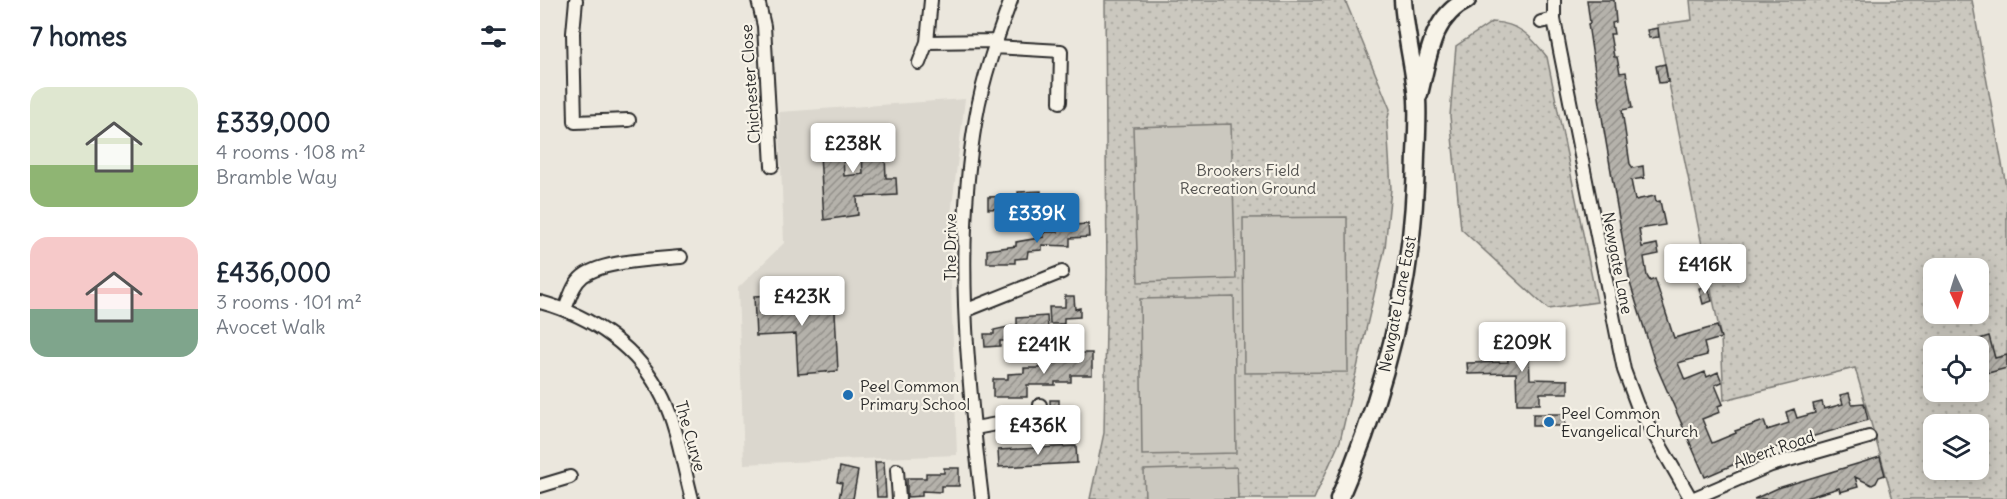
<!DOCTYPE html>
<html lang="en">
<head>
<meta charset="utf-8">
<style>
	:root { --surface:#fff; --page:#f6f6f7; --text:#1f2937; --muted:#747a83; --accent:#1f6fb2 }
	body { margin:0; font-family:Delius,sans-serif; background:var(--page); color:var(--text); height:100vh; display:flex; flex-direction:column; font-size:22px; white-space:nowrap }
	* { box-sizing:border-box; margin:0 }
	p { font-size:20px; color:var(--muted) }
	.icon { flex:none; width:33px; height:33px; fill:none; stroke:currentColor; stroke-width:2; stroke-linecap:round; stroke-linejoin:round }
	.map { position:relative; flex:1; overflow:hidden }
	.panel { display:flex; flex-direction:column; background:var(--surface); width:540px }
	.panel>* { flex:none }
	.needle { width:39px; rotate:176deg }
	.tools { position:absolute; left:1383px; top:258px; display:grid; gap:12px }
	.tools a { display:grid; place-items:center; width:66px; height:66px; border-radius:12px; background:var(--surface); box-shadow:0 3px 15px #0003; font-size:30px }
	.price { position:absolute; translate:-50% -51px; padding:0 14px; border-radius:6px; background:#fff; color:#222; font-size:20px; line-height:39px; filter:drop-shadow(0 2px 3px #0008) }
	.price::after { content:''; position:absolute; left:50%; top:36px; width:18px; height:14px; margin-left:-9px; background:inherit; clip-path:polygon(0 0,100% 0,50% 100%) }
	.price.current { background:var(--accent); color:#fff }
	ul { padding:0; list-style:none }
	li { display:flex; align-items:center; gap:18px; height:150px; padding:0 30px }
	li span { display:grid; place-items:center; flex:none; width:168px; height:120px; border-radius:18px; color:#555 }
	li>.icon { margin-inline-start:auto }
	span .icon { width:72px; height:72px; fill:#fffc; stroke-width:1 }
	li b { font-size:26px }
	h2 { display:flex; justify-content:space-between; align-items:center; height:72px; padding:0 30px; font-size:26px }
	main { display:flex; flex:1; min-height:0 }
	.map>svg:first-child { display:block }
	.built { fill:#dbd7ce }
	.grass { fill:url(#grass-dots); stroke:#7b7a75; stroke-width:1.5; fill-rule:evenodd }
	.garden { fill:#cbc8bf; stroke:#7b7a75; stroke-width:1.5 }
	.building { fill:url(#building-hatch); stroke:#2b2b2b; stroke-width:1.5; fill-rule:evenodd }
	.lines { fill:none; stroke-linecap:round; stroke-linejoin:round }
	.minor-casing { stroke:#2b2b2b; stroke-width:16 }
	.secondary-casing { stroke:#2b2b2b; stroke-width:21 }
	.minor { stroke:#f7f3e8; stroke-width:12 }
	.secondary { stroke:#f7f3e8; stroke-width:16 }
	.poi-dot { fill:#1f6fb2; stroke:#f7f3e8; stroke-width:2 }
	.labels { text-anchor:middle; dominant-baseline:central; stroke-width:4.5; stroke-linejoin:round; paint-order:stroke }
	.street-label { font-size:16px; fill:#2b2b2b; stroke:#f7f3e8 }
	.park-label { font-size:16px; fill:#535250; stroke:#f7f3e8 }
	.poi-label { font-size:16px; fill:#2b2b2b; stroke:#f7f3e8; text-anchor:start }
</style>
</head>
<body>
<main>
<section class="panel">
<h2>7 homes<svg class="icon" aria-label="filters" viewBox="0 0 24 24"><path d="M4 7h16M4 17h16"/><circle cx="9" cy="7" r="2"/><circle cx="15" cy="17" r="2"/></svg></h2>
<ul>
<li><span style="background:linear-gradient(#dfe7d0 65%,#8fb573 0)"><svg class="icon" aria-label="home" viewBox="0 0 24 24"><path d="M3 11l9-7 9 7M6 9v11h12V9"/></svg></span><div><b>£339,000</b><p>4 rooms · 108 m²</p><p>Bramble Way</p></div></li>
<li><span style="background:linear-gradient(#f6c9c9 60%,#7fa58c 0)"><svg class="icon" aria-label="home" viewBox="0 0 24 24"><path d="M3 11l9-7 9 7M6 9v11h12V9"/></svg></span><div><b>£436,000</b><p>3 rooms · 101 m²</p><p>Avocet Walk</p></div></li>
</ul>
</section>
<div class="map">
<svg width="1467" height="499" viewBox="0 0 1467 499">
	<defs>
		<pattern id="grass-dots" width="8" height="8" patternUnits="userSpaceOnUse" patternTransform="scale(1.5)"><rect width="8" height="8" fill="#cbc8bf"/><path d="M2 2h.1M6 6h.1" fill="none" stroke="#aeaca4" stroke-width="1.8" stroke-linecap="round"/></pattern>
		<pattern id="building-hatch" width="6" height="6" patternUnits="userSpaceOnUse" patternTransform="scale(1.5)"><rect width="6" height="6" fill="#b5b2ab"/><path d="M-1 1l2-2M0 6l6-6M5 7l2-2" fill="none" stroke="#93918b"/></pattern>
	</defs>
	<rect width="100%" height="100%" fill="#ebe7dd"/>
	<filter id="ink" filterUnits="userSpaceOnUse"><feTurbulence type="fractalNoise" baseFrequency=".0167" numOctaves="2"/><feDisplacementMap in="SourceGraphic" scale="12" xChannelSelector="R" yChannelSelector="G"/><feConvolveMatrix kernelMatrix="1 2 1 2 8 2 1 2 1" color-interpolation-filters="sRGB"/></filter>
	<g filter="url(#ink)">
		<!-- built -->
		<path class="built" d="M425,99L409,231L417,455L204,464L198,288L244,243L239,112Z"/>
		<!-- grass -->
		<path class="grass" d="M565,0H805L850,109L847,122L851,189L845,248L800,441L774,499H550L564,433L567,273Z
			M1150,0H1432L1467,191V499H1353L1315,368L1184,400L1181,338L1117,25L1152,20ZM1394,268H1438V314H1394ZM1394,346H1438V392H1394ZM1394,424H1438V470H1394Z
			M952,22C979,23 991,36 1007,57L1057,302L1008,309L921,229L910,116L916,46Z"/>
		<!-- garden -->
		<path class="garden" d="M691,124L696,279L598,282L593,127Z
			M807,217L808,372L704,373L703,218Z
			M694,297L696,453L602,455L600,299Z
			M697,467L698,499H605L604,470Z"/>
		<!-- building -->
		<path class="building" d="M1047,0H1074L1076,22L1072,23L1074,34H1070L1074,57H1077L1080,73L1086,72L1092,108L1082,110L1090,164L1093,168L1103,166L1104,178L1091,180L1095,200L1115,196L1116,202L1120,201L1125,225L1099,229L1102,247L1117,244L1119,254L1104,257L1107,276L1110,281L1115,279L1134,338L1177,326L1181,338L1164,343L1167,355L1138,363L1145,380L1165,372L1167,377L1178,372L1182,382L1175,385L1183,404L1178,406L1180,412L1162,419L1172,443L1196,433L1195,431L1224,421L1227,430L1249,423L1246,412L1254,409L1257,418L1275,413L1273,404L1282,402L1284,409L1303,404L1300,395L1309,393L1312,404L1324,403L1328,420L1201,458L1202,461L1165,477L1115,363L1090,283L1064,130L1048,24L1050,23Z
			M1118,28L1119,37L1109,38L1107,30Z
			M1125,64L1128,82L1119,83L1116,66Z
			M344,134L346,178H356L357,195L317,197L318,215L284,220L279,138L295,137V141L329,139V135ZM322,154L323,174L304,176L303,155Z
			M501,191V203L479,204L478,192Z
			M470,196L471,208L448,209V197Z
			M548,224L549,237L530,238V246L502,245V250L488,251L487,258L475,259V263H447V250L476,246V242L504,237V232H518V228H532V225Z
			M1152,255L1155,266L1146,268L1144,258Z
			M1168,286L1172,301L1163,304L1159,288Z
			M294,293L298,371L258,374L256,334L216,336L214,296Z
			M525,296H534L535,309L540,308V317L524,318V324H510L509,307H525Z
			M507,316L508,329H492V337L476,338V341H460V346L445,347L444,334H454V330L477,325V318Z
			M1449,336L1455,358L1467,355V368L1448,373L1436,340Z
			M972,339H994L995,353H989L990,379L1028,380V393H1000V404H977L976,373L928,374L927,363L968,362L967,347H973Z
			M532,353H552V375H531V382H515V385H487V397H453V379H468V374L484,373V368H500V363H516V357H532Z
			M510,400H519V430H511Z
			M993,414H1025V426H993Z
			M536,446L537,463L459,467L458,450Z
			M1340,457L1345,475L1339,477L1336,483L1332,485L1315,477L1318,487L1300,492L1299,488L1262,499H1214L1238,488Z
			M335,462H344L346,497H337Z
			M300,467L318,471L313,499H299L302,483L297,482Z
			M404,468H419V486H401V492L382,491V496L367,497V478H386V473H404Z"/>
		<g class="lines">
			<defs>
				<path id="minor" d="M36,0L33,33L35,122L89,120
					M218,0L224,26L232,166
					M1014,0V19L1020,51L1084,370L1097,405L1151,499
					M1001,22L1014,19
					M387,42L455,41
					M454,47L521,51L520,102
					M379,63L387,42L391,0
					M0,302C52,316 99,348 123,398C138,429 143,466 152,499
					M25,309C30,297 33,284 43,276C63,261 115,259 141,257
					M427,310L522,272
					M499,426L500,405
					M435,428L500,416
					M357,470L359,499
					M0,486L30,477
					M442,499C427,375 414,242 436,118C443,77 457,38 471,0
					M1152,499L1231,465L1329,437"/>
				<path id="secondary" d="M879,94C888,59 891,17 927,0
					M799,499C846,391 875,273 876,154C877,136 878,117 877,99C874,66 865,33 863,0"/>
			</defs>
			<!-- minor casing -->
			<use href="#minor" class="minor-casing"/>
			<!-- secondary casing -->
			<use href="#secondary" class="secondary-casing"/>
			<!-- minor -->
			<use href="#minor" class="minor"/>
			<!-- secondary -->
			<use href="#secondary" class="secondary"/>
		</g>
	</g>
	<!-- markers -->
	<g class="poi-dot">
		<circle cx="308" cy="395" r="6"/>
		<circle cx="1009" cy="422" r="6"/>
	</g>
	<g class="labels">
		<!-- street labels -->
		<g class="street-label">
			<text transform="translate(210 84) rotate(-94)">Chichester Close</text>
			<text transform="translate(410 247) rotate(-90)">The Drive</text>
			<text transform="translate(1078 263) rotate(79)">Newgate Lane</text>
			<text transform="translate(857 304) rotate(-79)">Newgate Lane East</text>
			<text transform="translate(151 436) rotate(74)">The Curve</text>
			<text transform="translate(1234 449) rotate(-19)">Albert Road</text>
		</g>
		<!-- park labels -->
		<g class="park-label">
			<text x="708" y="170">Brookers Field<tspan x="708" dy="18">Recreation Ground</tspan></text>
		</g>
		<!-- poi labels -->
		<g class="poi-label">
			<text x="320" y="386">Peel Common<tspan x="320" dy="18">Primary School</tspan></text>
			<text x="1021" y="413">Peel Common<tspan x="1021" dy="18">Evangelical Church</tspan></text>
		</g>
	</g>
</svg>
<div class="tools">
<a><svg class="needle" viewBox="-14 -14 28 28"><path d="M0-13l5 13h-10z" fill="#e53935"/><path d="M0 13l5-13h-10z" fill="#747a83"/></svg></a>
<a><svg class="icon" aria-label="locate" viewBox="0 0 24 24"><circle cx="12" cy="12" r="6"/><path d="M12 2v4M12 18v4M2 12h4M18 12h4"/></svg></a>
<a><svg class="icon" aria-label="layers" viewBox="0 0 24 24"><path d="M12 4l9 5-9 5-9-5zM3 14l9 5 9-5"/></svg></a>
</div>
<b class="price" style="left:313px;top:174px">£238K</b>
<b class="price current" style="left:497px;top:244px">£339K</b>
<b class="price" style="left:1165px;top:295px">£416K</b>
<b class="price" style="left:262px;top:327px">£423K</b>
<b class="price" style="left:982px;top:373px">£209K</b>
<b class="price" style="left:504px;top:375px">£241K</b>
<b class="price" style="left:498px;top:456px">£436K</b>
</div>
</main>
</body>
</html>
